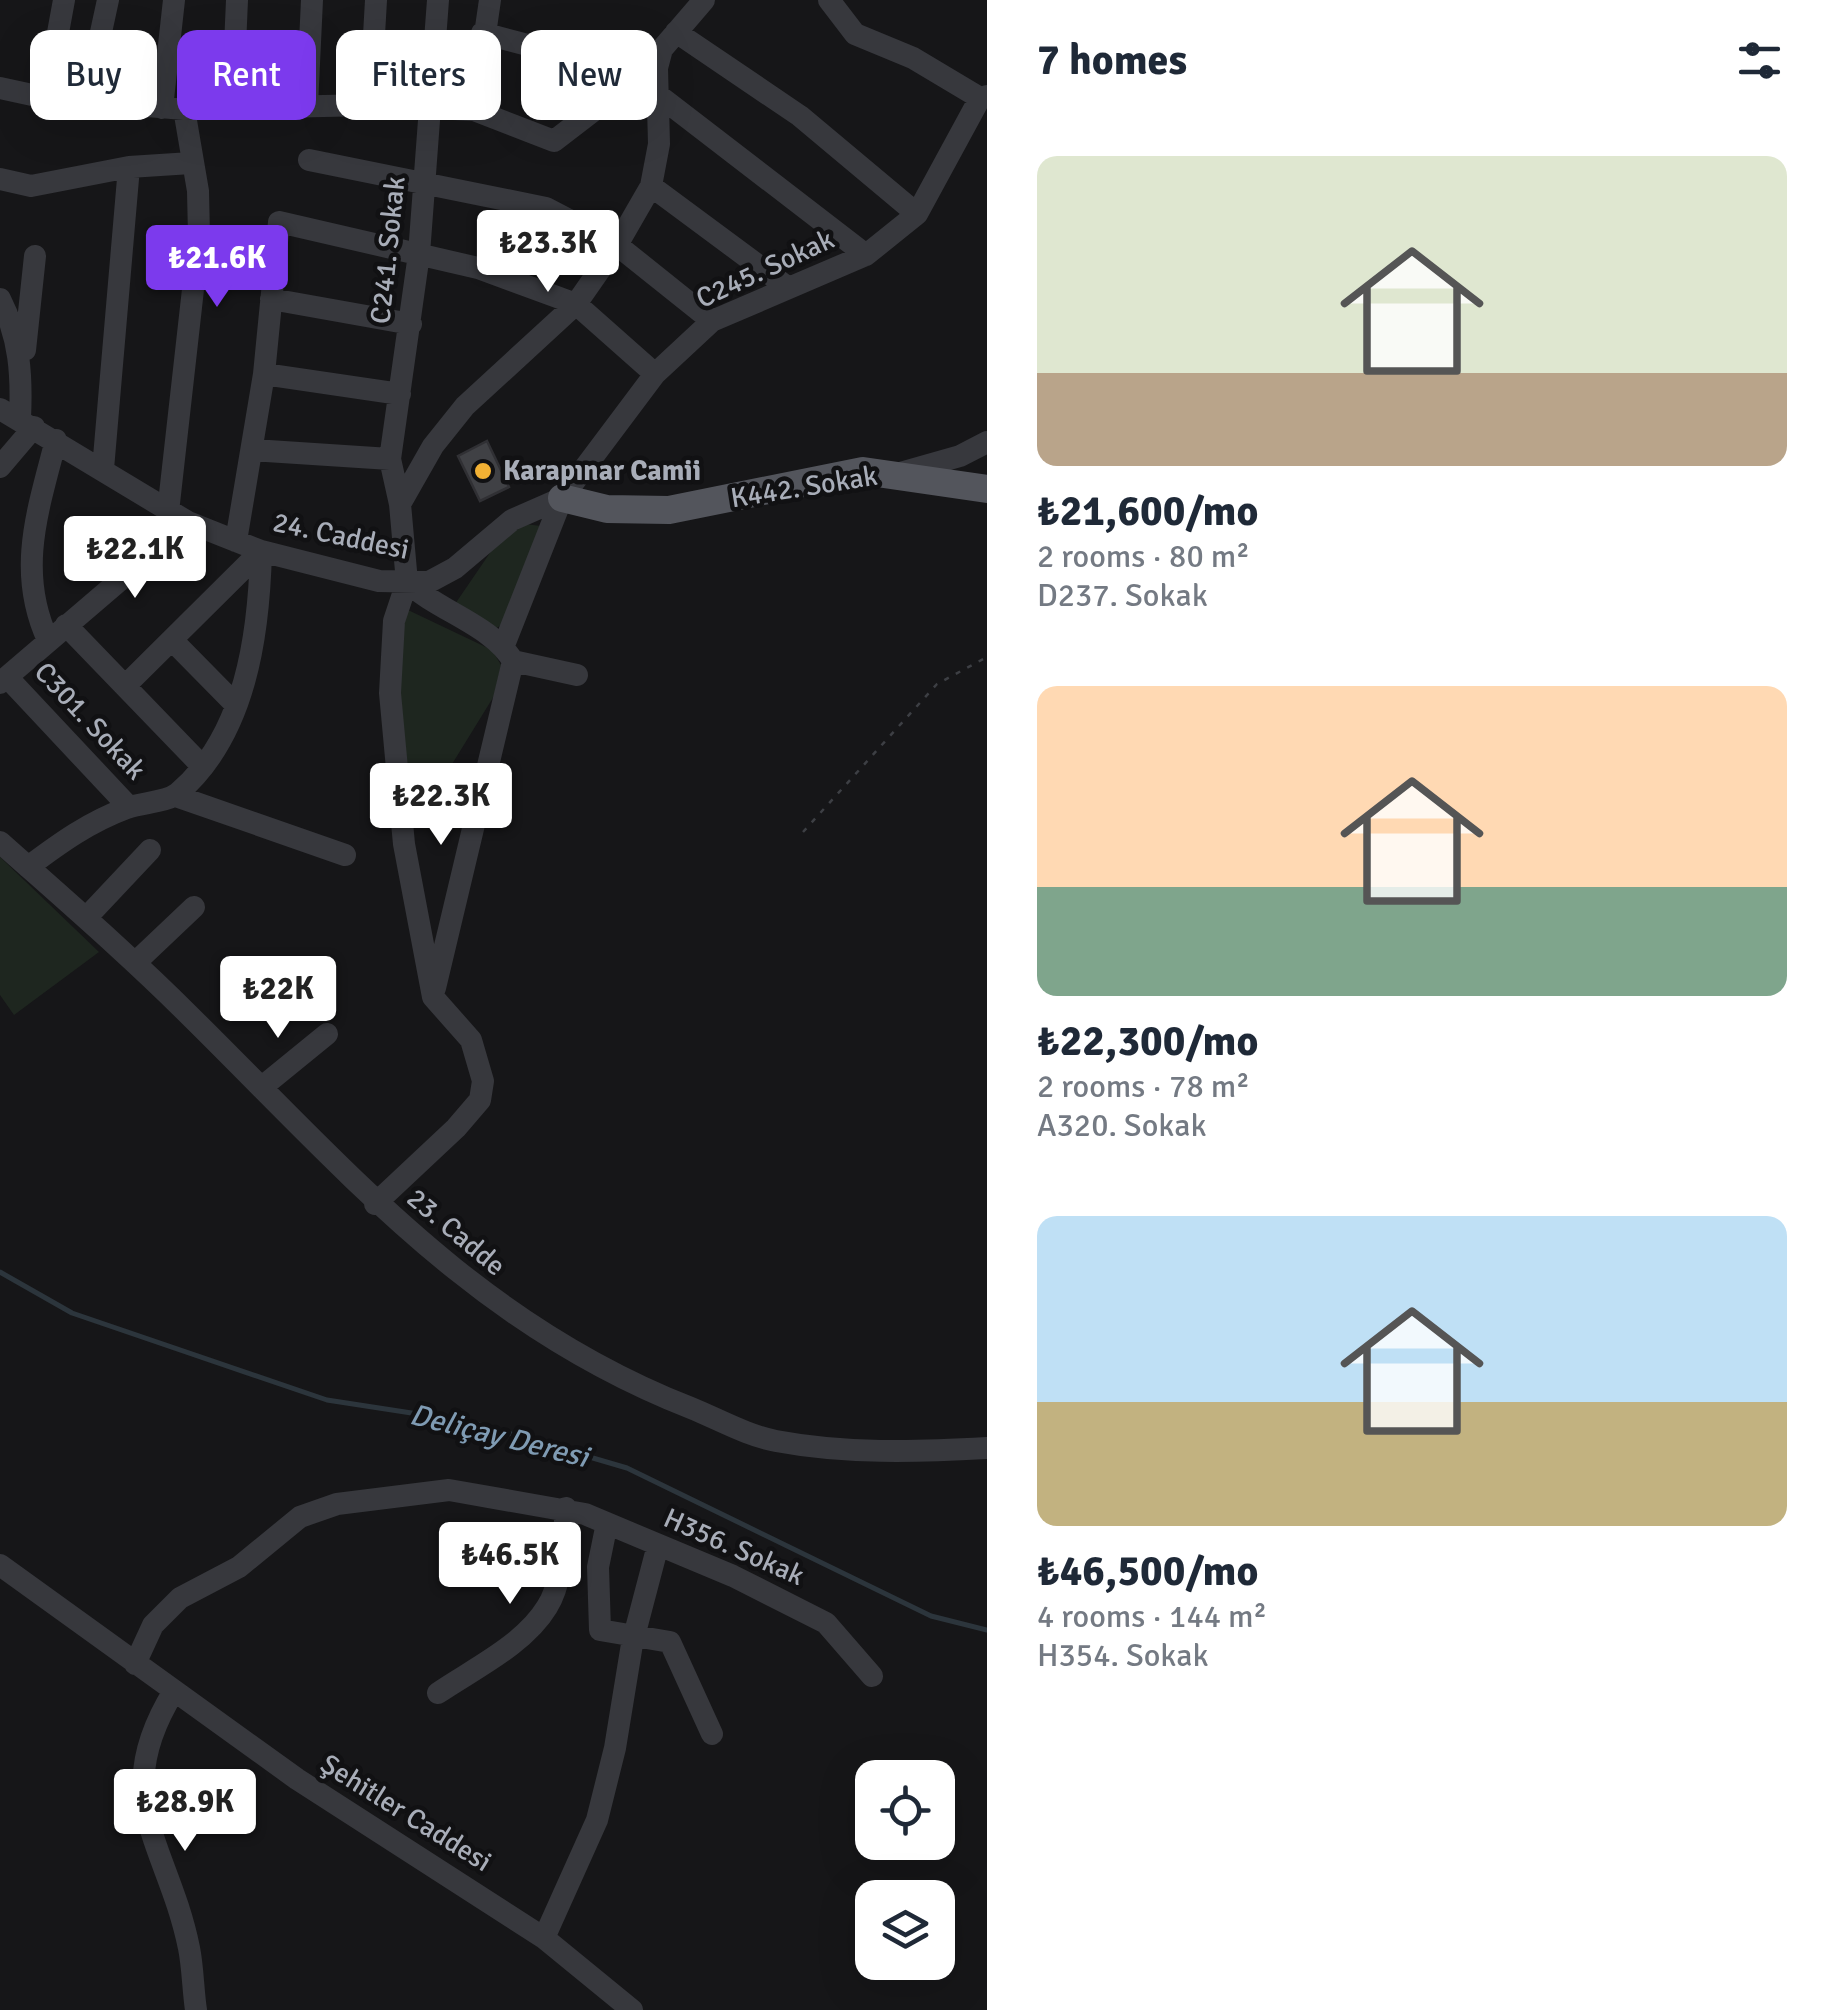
<!DOCTYPE html>
<html lang="en">
<head>
<meta charset="utf-8">
<style>
	:root { --surface:#fff; --page:#f6f6f7; --text:#1f2937; --muted:#747a83; --accent:#7c3aed }
	body { margin:0; font-family:Signika,sans-serif; background:var(--page); color:var(--text); height:100vh; display:flex; flex-direction:column; font-size:38px; white-space:nowrap }
	* { box-sizing:border-box; margin:0 }
	p { font-size:32px; color:var(--muted) }
	.icon { flex:none; width:55px; height:55px; fill:none; stroke:currentColor; stroke-width:2; stroke-linecap:round; stroke-linejoin:round }
	.map { position:relative; flex:1; overflow:hidden }
	.drawer { display:flex; flex-direction:column; background:var(--surface); width:850px }
	.drawer>* { flex:none }
	.guide { position:absolute; left:30px; top:30px; width:805px; height:90px; display:flex; gap:20px }
	.fabs { position:absolute; left:855px; top:1760px; display:grid; gap:20px }
	.fabs a { display:grid; place-items:center; width:100px; height:100px; border-radius:20px; background:var(--surface); box-shadow:0 10px 40px #0002; font-size:50px }
	.price { position:absolute; translate:-50% -85px; padding:0 22px; border-radius:10px; background:#fff; color:#222; font-size:32px; line-height:65px; filter:drop-shadow(0 2px 5px #0008) }
	.price::after { content:''; position:absolute; left:50%; top:60px; width:30px; height:22px; margin-left:-15px; background:inherit; clip-path:polygon(0 0,100% 0,50% 100%) }
	.price.current { background:var(--accent); color:#fff }
	ul { padding:0; list-style:none }
	li { display:grid; align-content:center; gap:20px; height:530px; padding:0 50px }
	li span { display:grid; place-items:center; height:310px; border-radius:20px; color:#555 }
	li>.icon { margin-inline-start:auto }
	span .icon { width:180px; height:180px; fill:#fffc; stroke-width:1 }
	li b { font-size:42px }
	h2 { display:flex; justify-content:space-between; align-items:center; height:120px; padding:0 50px; font-size:42px }
	.tag { padding:0 35px; border-radius:20px; background:var(--surface); box-shadow:0 10px 40px #0002; font-size:35px; line-height:90px }
	.tag.current { background:var(--accent); color:#fff }
	main { display:flex; flex:1; min-height:0 }
	.map>svg:first-child { display:block }
	.green { fill:#1e261f }
	.lines { fill:none; stroke-linecap:round; stroke-linejoin:round }
	.stream { stroke:#2c353c; stroke-width:5 }
	.building { fill:#404145; stroke:#303034; stroke-width:2.5 }
	.path { stroke:#3d3f44; stroke-width:2.5; stroke-dasharray:5 8; stroke-linecap:butt }
	.minor { stroke:#37383d; stroke-width:22 }
	.major { stroke:#53555c; stroke-width:28 }
	.poi-dot { fill:#f2b134; stroke:#111113; stroke-width:4 }
	.labels { text-anchor:middle; dominant-baseline:central; stroke-width:9; stroke-linejoin:round; paint-order:stroke }
	.street-label { font-size:28px; fill:#a8adb8; stroke:#111113 }
	.poi-label { font-size:28px; font-weight:bold; fill:#a8adb8; stroke:#111113; text-anchor:start }
	.water-label { font-size:30px; font-style:italic; fill:#7f9bb3; stroke:#111113 }
</style>
</head>
<body>
<main>
<div class="map">
<svg width="987" height="2010" viewBox="0 0 987 2010">
	<rect width="100%" height="100%" fill="#161618"/>
	<!-- green -->
	<path class="green" d="M525,524L541,526L503,624L495,629L453,607L494,547Z
		M408,610L492,650L501,665L494,696L433,795L406,784L398,645Z
		M0,857L99,952L14,1015L0,995Z"/>
	<g class="lines">
		<!-- stream -->
		<path class="stream" d="M0,1272L72,1313L327,1400L470,1422L627,1468L931,1616L987,1630"/>
	</g>
	<!-- building -->
	<path class="building" d="M487,441L509,487L480,501L458,456Z"/>
	<g class="lines">
		<!-- path -->
		<path class="path" d="M803,832L937,684L987,657"/>
		<!-- minor -->
		<path class="minor" d="M108,0L86,101L184,109L370,105L474,110L554,141L636,78
			M829,0L855,34L913,58L980,98
			M676,32L800,116L917,214
			M482,33L619,69L636,78L866,255
			M235,46L237,0
			M0,88L46,98L64,0
			M370,105L376,0
			M307,106L312,0
			M162,108L174,0
			M474,110L490,0
			M309,160L546,208L617,245L712,321
			M0,179L31,186L129,167
			M651,186L786,286
			M0,299C20,338 22,376 20,419
			M271,299L411,324
			M25,350L35,256
			M264,374L400,394
			M0,409L188,522L261,551L379,581L429,582L455,568L512,520L562,498
			M252,450L390,459
			M0,467L34,427
			M103,469L129,167L191,163
			M900,473L960,456L987,442
			M400,504L390,459L419,254L438,0
			M168,512L199,236L198,191L184,109
			M236,541L264,374L279,222L478,268L576,304L655,374
			M407,582C438,611 492,625 513,661L577,675
			M66,625L201,765
			M48,640C16,571 38,510 56,440
			M172,640L235,704
			M504,645L562,498L655,374L712,321L866,255L917,214L980,98L987,96
			M7,677L129,807
			M0,683L188,522
			M125,686L261,551
			M176,796L345,855
			M0,842C64,899 129,955 190,1016C349,1173 476,1324 691,1408C718,1419 748,1436 776,1441C845,1454 917,1452 987,1448
			M28,867C60,843 89,822 127,808C142,802 166,803 178,793C246,735 259,634 261,551
			M86,918L150,850
			M136,962L194,907
			M435,988L513,661
			M262,1087L327,1034
			M375,1204L456,1128L480,1100L483,1081L471,1040L433,997L404,844L390,693L394,621L407,582L400,504L433,446L465,406L576,304L617,245L651,186L659,144L657,68L662,49L704,0
			M607,1523L598,1567L600,1630L670,1642L712,1734
			M0,1565L297,1779L544,1938L632,2010
			M135,1664L153,1625L180,1598L239,1567L300,1517L337,1504L449,1490L585,1514L733,1576L826,1623L872,1676
			M174,1691C107,1799 168,1844 189,1948C193,1968 193,1990 196,2010
			M438,1693C473,1669 524,1645 547,1607C564,1580 563,1539 566,1508
			M544,1938L597,1820L615,1748L632,1644L658,1545"/>
		<!-- major -->
		<path class="major" d="M562,498L607,509L669,510L863,471L987,489"/>
	</g>
	<!-- markers -->
	<circle class="poi-dot" cx="483" cy="471" r="10"/>
	<g class="labels">
		<!-- street labels -->
		<g class="street-label">
			<text transform="translate(388 250) rotate(-84)">C241. Sokak</text>
			<text transform="translate(765 269) rotate(-25)">C245. Sokak</text>
			<text transform="translate(804 487) rotate(-9)">K442. Sokak</text>
			<text transform="translate(341 536) rotate(12)">24. Caddesi</text>
			<text transform="translate(90 721) rotate(47)">C301. Sokak</text>
			<text transform="translate(456 1232) rotate(40)">23. Cadde</text>
			<text transform="translate(734 1547) rotate(24)">H356. Sokak</text>
			<text transform="translate(406 1813) rotate(32)">Şehitler Caddesi</text>
		</g>
		<!-- poi labels -->
		<g class="poi-label">
			<text x="503" y="471">Karapınar Camii</text>
		</g>
		<!-- water labels -->
		<g class="water-label">
			<text transform="translate(499 1436) rotate(14)">Deliçay Deresi</text>
		</g>
	</g>
</svg>
<div class="fabs">
<a><svg class="icon" aria-label="locate" viewBox="0 0 24 24"><circle cx="12" cy="12" r="6"/><path d="M12 2v4M12 18v4M2 12h4M18 12h4"/></svg></a>
<a><svg class="icon" aria-label="layers" viewBox="0 0 24 24"><path d="M12 4l9 5-9 5-9-5zM3 14l9 5 9-5"/></svg></a>
</div>
<b class="price" style="left:548px;top:295px">₺23.3K</b>
<b class="price current" style="left:217px;top:310px">₺21.6K</b>
<b class="price" style="left:135px;top:601px">₺22.1K</b>
<b class="price" style="left:441px;top:848px">₺22.3K</b>
<b class="price" style="left:278px;top:1041px">₺22K</b>
<b class="price" style="left:510px;top:1607px">₺46.5K</b>
<b class="price" style="left:185px;top:1854px">₺28.9K</b>
<div class="guide">
<a class="tag">Buy</a>
<a class="tag current">Rent</a>
<a class="tag">Filters</a>
<a class="tag">New</a>
</div>
</div>
<section class="drawer">
<h2>7 homes<svg class="icon" aria-label="filters" viewBox="0 0 24 24"><path d="M4 7h16M4 17h16"/><circle cx="9" cy="7" r="2"/><circle cx="15" cy="17" r="2"/></svg></h2>
<ul>
<li><span style="background:linear-gradient(#dfe7d0 70%,#b9a48a 0)"><svg class="icon" aria-label="home" viewBox="0 0 24 24"><path d="M3 11l9-7 9 7M6 9v11h12V9"/></svg></span><div><b>₺21,600/mo</b><p>2 rooms · 80 m²</p><p>D237. Sokak</p></div></li>
<li><span style="background:linear-gradient(#ffd9b3 65%,#7fa58c 0)"><svg class="icon" aria-label="home" viewBox="0 0 24 24"><path d="M3 11l9-7 9 7M6 9v11h12V9"/></svg></span><div><b>₺22,300/mo</b><p>2 rooms · 78 m²</p><p>A320. Sokak</p></div></li>
<li><span style="background:linear-gradient(#bfe0f5 60%,#c2b280 0)"><svg class="icon" aria-label="home" viewBox="0 0 24 24"><path d="M3 11l9-7 9 7M6 9v11h12V9"/></svg></span><div><b>₺46,500/mo</b><p>4 rooms · 144 m²</p><p>H354. Sokak</p></div></li>
</ul>
</section>
</main>
</body>
</html>
